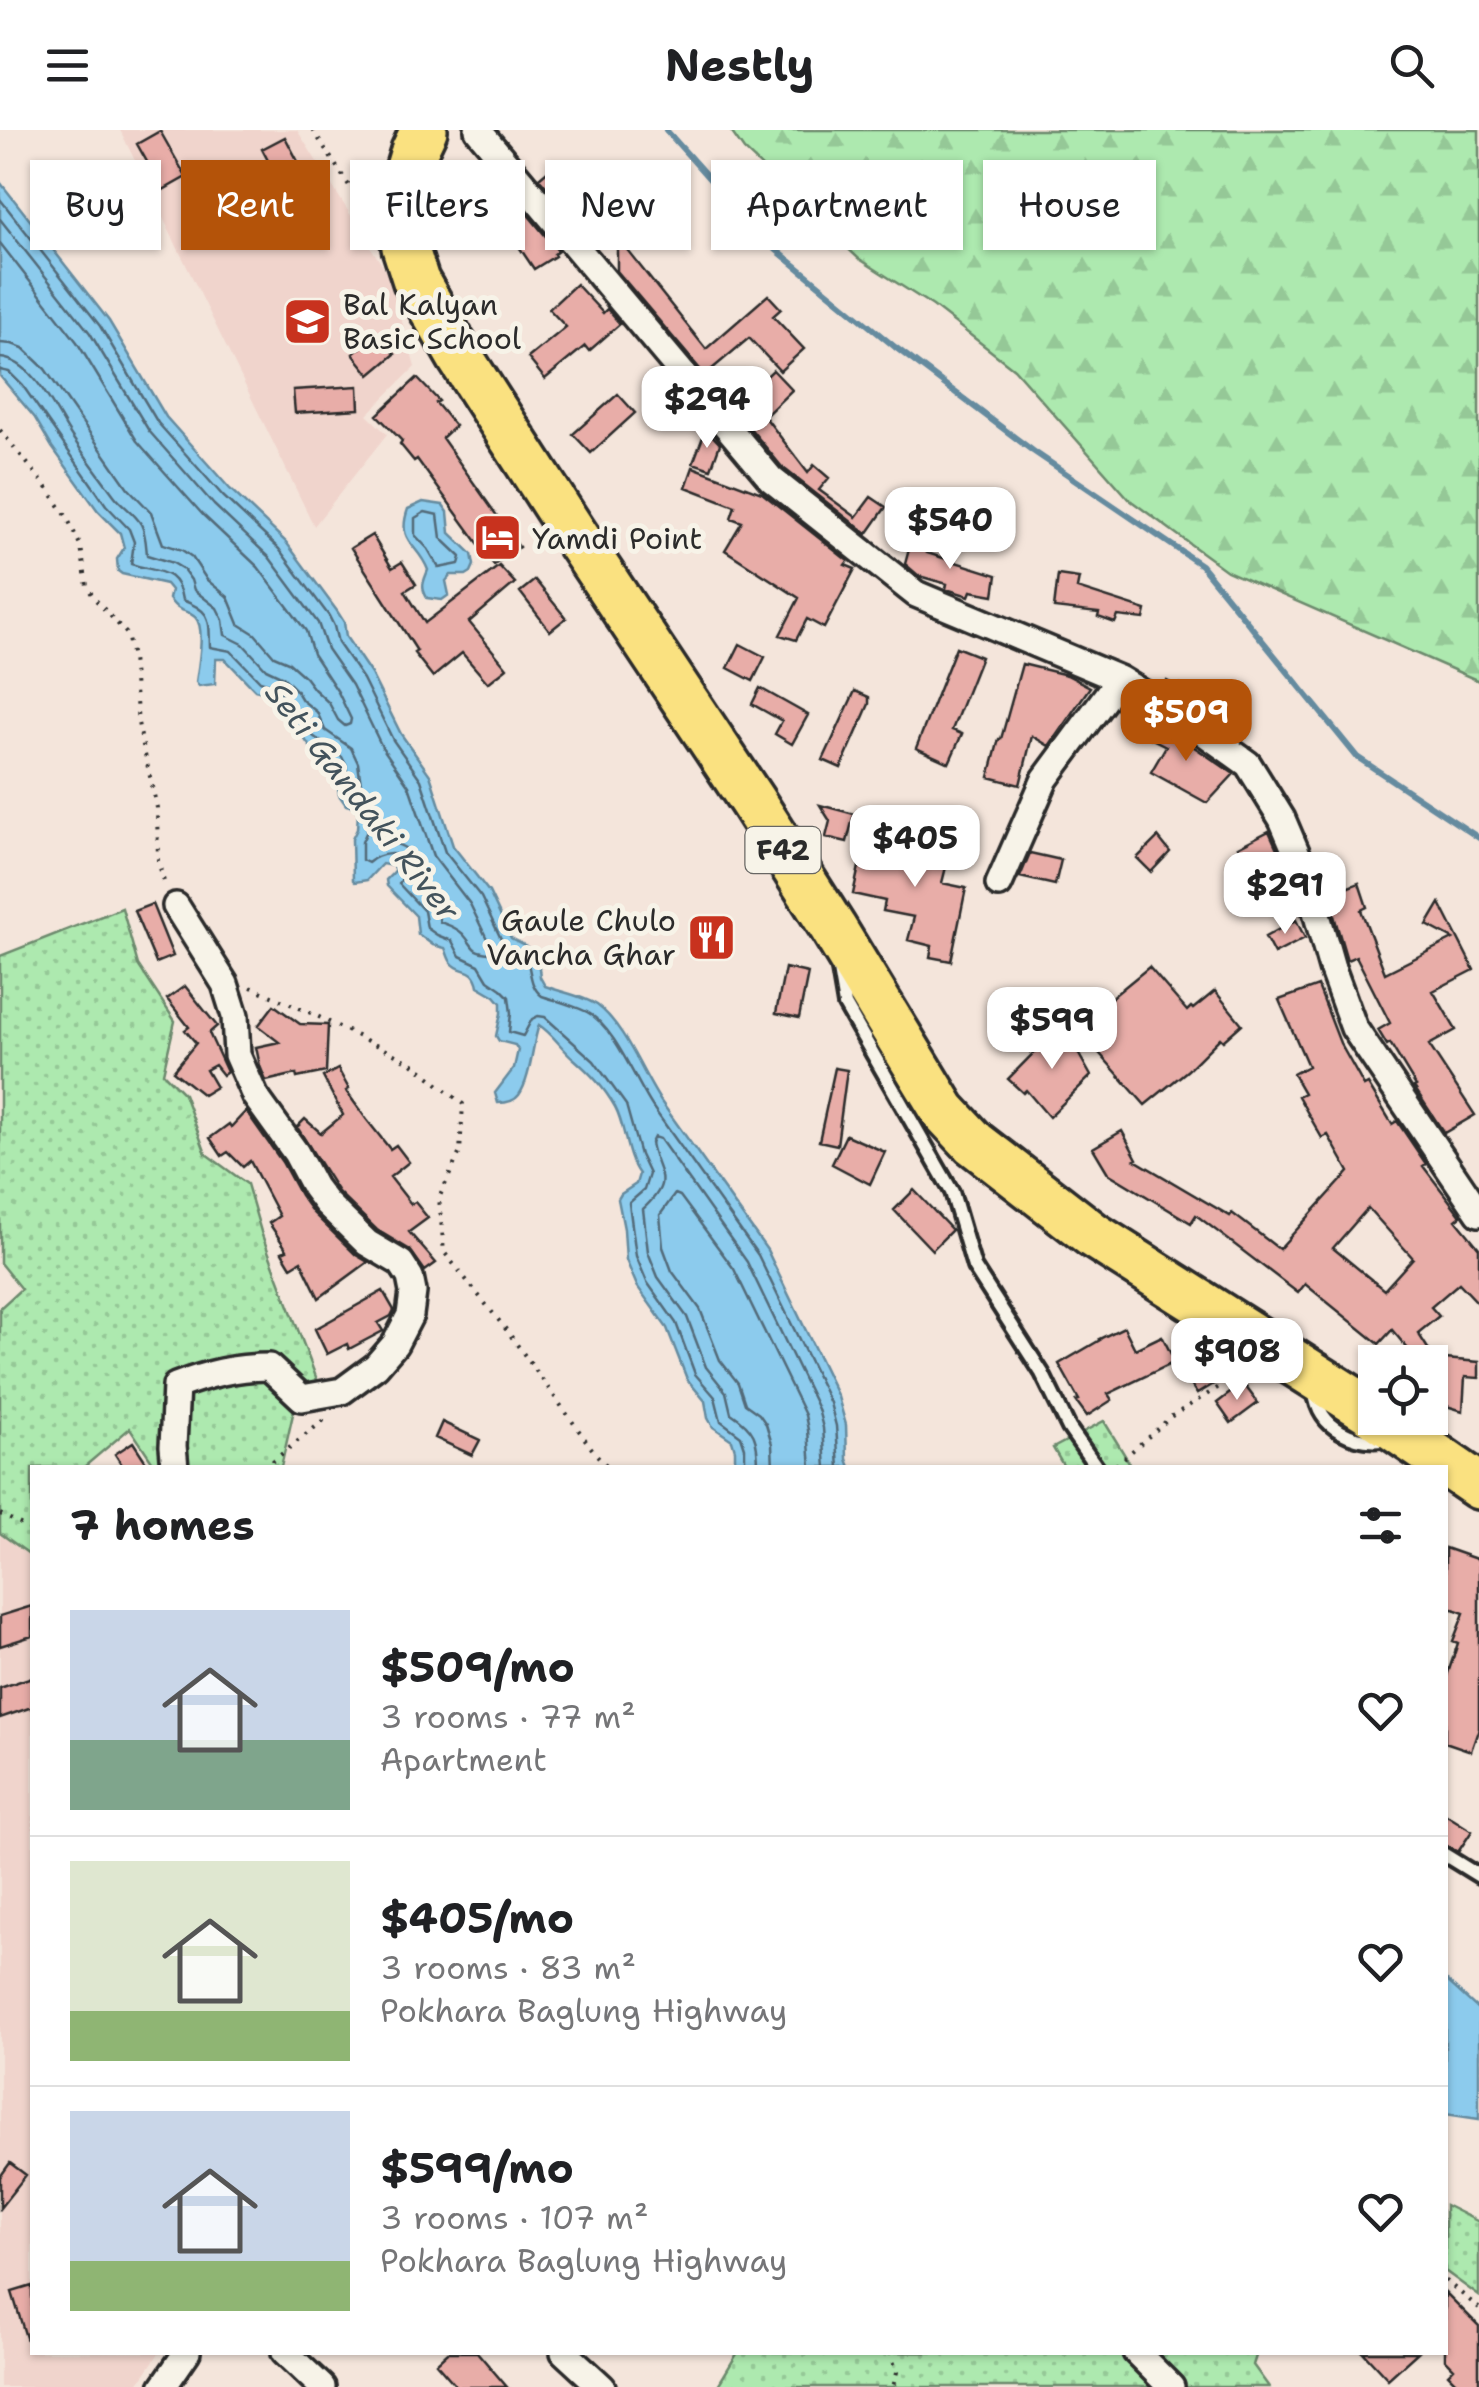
<!DOCTYPE html>
<html lang="en">
<head>
<meta charset="utf-8">
<style>
	:root { --surface:#fff; --page:#f6f6f6; --text:#202124; --muted:#757577; --line:#e0e0e0; --accent:#b45309 }
	body { margin:0; font-family:"Shantell Sans",sans-serif; background:var(--page); color:var(--text); height:100vh; display:flex; flex-direction:column; font-size:38px; white-space:nowrap }
	* { box-sizing:border-box; margin:0 }
	p { font-size:32px; color:var(--muted) }
	.icon { flex:none; width:55px; height:55px; fill:none; stroke:currentColor; stroke-width:2; stroke-linecap:round; stroke-linejoin:round }
	.map { position:relative; flex:1; overflow:hidden }
	.details { position:absolute; left:30px; top:1335px; width:1418px; height:890px; display:flex; flex-direction:column; background:var(--surface); border-radius:0px; box-shadow:0 2px 8px #0004 }
	.details>* { flex:none }
	.banner { position:absolute; left:30px; top:30px; width:1420px; height:90px; display:flex; gap:20px }
	.controls { position:absolute; left:1358px; top:1215px; display:grid; gap:20px }
	.controls a { display:grid; place-items:center; width:90px; height:90px; border-radius:0px; background:var(--surface); box-shadow:0 2px 8px #0004; font-size:50px }
	.price { position:absolute; translate:-50% -85px; padding:0 22px; border-radius:20px; background:#fff; color:#222; font-size:32px; line-height:65px; filter:drop-shadow(0 2px 5px #0008) }
	.price::after { content:''; position:absolute; left:50%; top:60px; width:30px; height:22px; margin-left:-15px; background:inherit; clip-path:polygon(0 0,100% 0,50% 100%) }
	.price.active { background:var(--accent); color:#fff }
	ul { padding:0; list-style:none }
	li { display:flex; align-items:center; gap:30px; height:250px; padding:0 40px }
	li+li { border-top:2px solid var(--line) }
	li span { display:grid; place-items:center; flex:none; width:280px; height:200px; border-radius:0px; color:#555 }
	li>.icon { margin-inline-start:auto }
	span .icon { width:120px; height:120px; fill:#fffc; stroke-width:1 }
	li b { font-size:42px }
	h2 { display:flex; justify-content:space-between; align-items:center; height:120px; padding:0 40px; font-size:42px }
	.chip { padding:0 35px; border-radius:0px; background:var(--surface); box-shadow:0 2px 8px #0004; font-size:35px; line-height:90px }
	.chip.active { background:var(--accent); color:#fff }
	header { display:flex; justify-content:space-between; align-items:center; height:130px; padding:0 40px; background:var(--surface); font-size:45px; font-weight:700 }
	.map>svg:first-child { display:block }
	.built { fill:#f0d4cc }
	.grass { fill:url(#grass-dots); stroke:#6c8a6d; stroke-width:2.5 }
	.forest { fill:url(#forest-firs); stroke:#6c8a6d; stroke-width:2.5 }
	.water { fill:#8ccbed; stroke:#658b9f; stroke-width:2.5 }
	.lines { fill:none; stroke-linecap:round; stroke-linejoin:round }
	.shore { stroke:#526b79; stroke-width:2.5 }
	.stream { stroke:#658b9f; stroke-width:6 }
	.building { fill:#e8ada8; stroke:#2b2b2b; stroke-width:2.5; fill-rule:evenodd }
	.lane-casing { stroke:#2b2b2b; stroke-width:20 }
	.street-casing { stroke:#2b2b2b; stroke-width:32 }
	.highway-casing { stroke:#2b2b2b; stroke-width:52 }
	.path { stroke:#2b2b2b; stroke-width:4; stroke-dasharray:2.5 8; stroke-linecap:butt }
	.lane { stroke:#f7f3e8; stroke-width:12 }
	.street { stroke:#f7f3e8; stroke-width:25 }
	.highway { stroke:#fae180; stroke-width:45 }
	.labels { text-anchor:middle; dominant-baseline:central; stroke-width:10; stroke-linejoin:round; paint-order:stroke }
	.shield { fill:#f7f3e8; stroke:#686764; stroke-width:2.5 }
	.shield-label { font-size:28px; font-weight:bold; fill:#2b2b2b }
	.poi-label { font-size:30px; fill:#2b2b2b; stroke:#f7f3e8; text-anchor:start }
	.water-label { font-size:32px; font-style:italic; fill:#43535c; stroke:#f7f3e8 }
</style>
</head>
<body>
<header><svg class="icon" aria-label="menu" viewBox="0 0 24 24"><path d="M4 6h16M4 12h16M4 18h16"/></svg>Nestly<svg class="icon" aria-label="search" viewBox="0 0 24 24"><circle cx="10" cy="10" r="6"/><path d="M15 15l6 6"/></svg></header>
<div class="map">
<svg width="1479" height="2257" viewBox="0 0 1479 2257">
	<defs>
		<pattern id="grass-dots" width="8" height="8" patternUnits="userSpaceOnUse" patternTransform="scale(2.5)"><rect width="8" height="8" fill="#ade9af"/><path d="M2 2h.1M6 6h.1" fill="none" stroke="#95c897" stroke-width="1.8" stroke-linecap="round"/></pattern>
		<pattern id="forest-firs" width="22" height="20" patternUnits="userSpaceOnUse" patternTransform="scale(2.5)"><rect width="22" height="20" fill="#ade9af"/><path d="M5 1l3.5 6h-7zM16 11l3.5 6h-7z" fill="#95c897"/></pattern>
	</defs>
	<rect width="100%" height="100%" fill="#f4e5db"/>
	<filter id="ink" filterUnits="userSpaceOnUse"><feTurbulence type="fractalNoise" baseFrequency=".01" numOctaves="2"/><feDisplacementMap in="SourceGraphic" scale="20" xChannelSelector="R" yChannelSelector="G"/><feConvolveMatrix kernelMatrix="1 2 1 2 8 2 1 2 1" color-interpolation-filters="sRGB"/></filter>
	<g filter="url(#ink)">
		<!-- built -->
		<path class="built" d="M120,0H297L389,146L415,237L367,285L387,304L314,396Z
			M0,1403L32,1426V2222L159,2223L136,2257H0Z"/>
		<!-- grass -->
		<path class="grass" d="M122,778L138,835L175,891L163,943L184,964L206,1024L247,1054L262,1105L319,1255L301,1261L272,1229L166,1250L162,1282L166,1337H156L130,1298L84,1337L32,1338V1426L0,1403V1178L21,1159L0,1133V826Z
			M266,1244L295,1275L281,1337L182,1338L184,1275L189,1262Z
			M1104,1291L1132,1337H1064L1053,1318Z
			M1445,2075L1479,2092V2166L1445,2141Z
			M738,2222L1257,2223L1253,2235L1269,2257H717Z"/>
		<!-- forest -->
		<path class="forest" d="M730,0H1479V551L1227,441L1130,370L1014,239L933,176L858,128L744,20Z"/>
		<!-- water -->
		<path class="water" d="M0,52L109,191L166,287L230,359L286,412L337,481L344,492L346,507L371,544L401,604L430,645L453,716L489,762L511,808L526,816L538,829L540,847L545,856C561,862 583,866 597,875C626,897 642,944 662,973L767,1120L838,1267L846,1295L847,1329L850,1337H735V1320L732,1310L713,1297L708,1288L705,1271L687,1249L667,1198L637,1156L626,1130L624,1099L618,1069L621,1064L636,1054L639,1044C625,1025 626,997 615,977C604,957 590,943 573,928C561,918 553,904 539,895C532,914 531,948 519,965C514,972 506,973 498,973L495,963L514,938L518,920L515,915L499,911L496,906L501,883V873L495,866L478,856C474,835 461,845 451,832C448,828 447,822 445,818L433,815L418,804L416,786L387,756L386,750L395,741L393,736L382,734L367,750L355,752L353,750L352,709L357,699L358,682L353,677L346,675L339,665L334,633C314,620 307,619 299,596L286,589L279,574L267,563L255,560L225,529H216L215,554L199,556L196,552C198,537 206,497 195,487C184,477 182,486 169,469L171,460L166,454L122,444L118,441L117,429L124,418L120,403L98,381L52,317L35,288L0,246Z
			M423,372L443,375L448,382L450,403L472,424L474,435L471,442L466,445H451L446,451L449,465L442,470L427,468C420,456 424,451 428,440C418,413 396,413 408,379Z
			M1445,1849L1479,1880V1989L1445,1984Z"/>
		<g class="lines">
			<!-- shore -->
			<path class="shore" d="M0,69L100,196L158,293L223,366L279,419L329,486L334,496L338,513L363,549L393,610L421,650L445,722L481,767L503,813L528,833C531,845 531,858 542,866C557,871 573,875 587,882C615,897 636,953 654,979L758,1125L830,1273L836,1296L839,1338
				M0,89L90,203L149,301L214,375L269,427L318,493L327,519L352,555L382,617L409,656L433,726L470,774L491,817L489,823C470,821 475,817 463,804C456,797 448,795 440,792L435,775L415,753C421,720 407,717 380,709C380,682 385,674 361,655L358,633L351,618L325,600L317,582L302,570L296,560L283,547L266,539L243,514L225,505L223,490L217,478L194,460L191,450L183,439L173,433L147,425C146,415 146,404 141,394C134,382 122,376 114,365C100,346 86,327 72,307C55,282 34,230 0,228
				M0,113L77,212L137,311L203,385L258,437L306,501L313,524L338,562L351,589L350,594L345,596L338,590L329,573L314,559L305,547L288,532L274,526L255,504L239,494L228,467L207,450L192,427L182,420L163,414L151,382L128,358L45,239L23,218L12,214L0,213
				M0,240L9,242L23,256L106,375L129,399L134,412L131,434C158,443 177,438 182,470C212,481 209,489 210,517L231,521L260,551L273,555L286,567L292,579L308,591L313,606L342,627L346,635L349,662L365,674L368,681L367,701L362,712V730L368,733C378,724 402,717 405,737C405,742 401,751 399,754L424,781L427,798L437,805L452,811L460,826L479,835L488,850L501,859L509,867L511,883L509,902L523,906L532,889L538,886L545,887L594,931L626,975L640,1025L649,1044L644,1060L629,1073L636,1126L647,1152L676,1193L695,1244L715,1267L721,1291L741,1306L745,1318V1338
				M425,382L438,385L441,408L461,427L459,434L439,438L428,419L415,405V388Z
				M758,1338C758,1308 755,1299 731,1283L726,1262L706,1237L687,1187L658,1147L648,1122L643,1079C675,1049 657,1046 651,1013L654,1007L660,1009L747,1132L818,1279L823,1298L826,1338
				M773,1338L772,1314L766,1294L759,1284L745,1274L738,1253L720,1230L700,1179L672,1141L663,1117L660,1085L675,1064L680,1066L734,1139L805,1285L808,1300L811,1338"/>
			<!-- stream -->
			<path class="stream" d="M666,0L763,109L895,217L1033,321L1201,435L1357,627L1479,708"/>
		</g>
		<!-- building -->
		<path class="building" d="M160,1L186,47L163,60L137,14Z
			M285,7L311,56L287,67L262,19Z
			M558,32L590,70L593,68L610,90L591,102L588,98L584,101L539,48Z
			M515,69L558,121L554,124L555,126L534,139L497,84Z
			M661,76L662,110H624Z
			M617,107L706,219L768,165L781,179L773,186L804,219L780,241L749,208L705,245L617,141Z
			M576,154L603,183L607,179L620,194L589,221L585,216L545,249L528,228L566,197L549,179Z
			M378,203L395,224L370,245L353,224Z
			M773,240L792,260L765,286L746,266Z
			M417,248L439,271L436,273L455,296L442,308L519,417L494,435L417,329L414,331L400,314L402,311L377,285Z
			M358,256L359,279L295,283L293,260Z
			M618,264L635,283L591,323L573,304Z
			M759,279L808,343L814,335L829,348L819,360L856,387L871,367L886,377L867,404L782,337L745,292Z
			M706,299L720,314L711,339L693,333Z
			M693,337L762,363L848,431L845,435L855,439L824,498L807,489L796,510L780,505L799,468L725,420L742,392L731,388L735,376L686,357Z
			M372,405L392,438L402,432L416,454L405,461L425,493L499,436L515,453L469,492L507,538L488,553L462,523L433,547L414,523L417,521L351,418Z
			M911,412L929,417L927,423L997,445L994,465L971,461L969,466L946,459L947,454L919,446L905,434Z
			M1058,445L1079,448L1077,458L1146,480L1144,489L1118,486L1115,493L1098,487L1099,483L1054,478Z
			M535,450L566,488L550,501L520,462Z
			M740,514L765,527L753,551L728,538Z
			M956,517L981,527L952,600L962,604L949,633L916,618Z
			M1022,534L1067,545L1090,557L1049,616L1032,606L1020,655L989,647L999,609H1001Z
			M1167,551L1178,557L1181,554L1214,576L1207,585L1164,557Z
			M760,558L808,585L792,614L775,604L782,591L752,574Z
			M855,561L869,567V574L841,638L823,630Z
			M1150,587L1234,644L1207,673L1151,642L1166,616L1142,604Z
			M820,675L854,684L847,712L826,707L830,691Z
			M896,694L928,700L923,727L947,733L942,753L966,758L951,831L930,827L932,816L908,810L914,787L883,781L885,771L853,764L862,723L886,729L888,721H890Z
			M1269,701L1278,721L1249,737L1238,717Z
			M1158,707L1170,722L1151,742L1137,728Z
			M1030,723L1061,730L1055,755L1020,747Z
			M1359,753L1367,777L1361,780L1385,843L1453,809L1427,795L1440,773L1474,840L1433,861L1456,900L1429,915L1475,985L1444,1003L1414,957L1416,956L1390,913L1387,915L1378,900L1390,893L1356,826L1347,830L1328,765Z
			M152,774L173,826L156,833L134,781Z
			M1296,790L1305,808L1274,824L1265,807Z
			M1149,837L1187,881L1191,877L1193,879L1215,861L1242,894L1223,911L1220,908L1188,940L1145,975L1072,892L1093,870L1100,877Z
			M785,838L808,843L799,888L776,883Z
			M185,856L217,896L209,903L227,942L223,945L215,935L206,940L216,957L203,965L173,941L196,913L185,900L189,897L167,869Z
			M1318,856L1340,913L1364,956L1368,954L1392,994L1397,991L1426,1034L1423,1036L1461,1086L1456,1090L1479,1118V1174L1459,1153L1431,1177L1439,1186L1418,1203L1434,1228L1479,1232V1248L1465,1247L1463,1281L1430,1271V1232H1419L1392,1200L1379,1214L1305,1154L1298,1163L1196,1085L1191,1093L1108,1043L1093,1018L1122,1001L1137,1029L1135,1030L1230,1086L1232,1083L1279,1119L1349,1042L1328,1005L1322,1008L1298,966L1304,963L1293,944L1308,936L1279,870ZM1368,1078L1413,1128L1384,1160L1333,1118Z
			M274,875L300,894L328,895L326,942L297,948L296,944L266,951L260,936L256,917L279,912L258,896Z
			M1062,894L1091,946L1049,987L1026,960L1023,963L1008,949Z
			M835,938L847,940L837,1015L819,1011Z
			M338,939L349,959L346,961L367,990L390,1019L396,1015L409,1032L390,1047L411,1074L415,1072L428,1088L409,1102L436,1133L425,1141L410,1120L377,1100L338,1062L297,997L305,989L321,1003L343,985L323,947Z
			M246,981L282,1032L300,1065L313,1083L356,1125L368,1132L319,1168L301,1131L291,1137L282,1122L287,1120L269,1093L279,1086L250,1031L243,1037L228,1022L222,1026L210,1008L229,994L231,997Z
			M846,1005L885,1022L870,1054L832,1034Z
			M914,1060L952,1100L932,1120L894,1080Z
			M383,1161L394,1180L391,1186L378,1193L383,1201L349,1219L347,1214L327,1224L315,1199Z
			M1124,1197L1135,1219L1162,1206L1175,1232L1108,1264L1112,1270L1087,1286L1076,1271L1079,1270L1059,1234L1100,1210L1099,1209Z
			M1202,1233L1215,1253L1197,1264L1184,1244Z
			M1243,1253L1258,1273L1231,1293L1217,1273Z
			M442,1292L480,1310L472,1325L435,1308Z
			M133,1312L150,1338H124L115,1324Z
			M1445,1418L1479,1430V1598L1471,1621L1445,1612V1552L1458,1513L1453,1511L1464,1483L1445,1476Z
			M32,1476V1506L0,1516V1486Z
			M32,1547V1577L0,1588V1558Z
			M1445,1684L1472,1701L1458,1722L1445,1715Z
			M10,2033L26,2045L0,2078V2047Z
			M32,2156V2214H28L12,2162Z
			M1445,2162L1479,2196V2257H1461L1448,2244L1454,2238L1445,2229Z
			M448,2222H477L507,2257H457L436,2233Z
			M1363,2222H1418L1388,2249Z"/>
		<g class="lines">
			<defs>
				<path id="lane" d="M839,840L845,875L952,1062L974,1137L1042,1243L1069,1298L1097,1338
					M1315,1262C1318,1299 1356,1315 1389,1309
					M1445,1725L1479,1746"/>
				<path id="street" d="M478,0L771,349L916,464L1119,549L1188,591L1248,634L1282,689L1305,743L1332,838L1354,898L1479,1083
					M999,754L1045,649L1119,549
					M175,1338L173,1316L176,1256C208,1244 235,1237 269,1237L302,1268L342,1261L376,1236L395,1214L410,1185L413,1162L410,1147L401,1133L367,1113L326,1073L314,1057L296,1023L255,966L237,925L235,886L225,854L176,776
					M285,2222L322,2257
					M564,2222L602,2257
					M1136,2222L1171,2257
					M163,2257L187,2222"/>
				<path id="highway" d="M424,0L414,21L405,51L402,74L401,91L405,117L416,151L460,227L572,401L752,671L833,798L944,981L974,1013L1093,1105L1375,1284
					M1380,1288L1479,1356"/>
			</defs>
			<!-- lane casing -->
			<use href="#lane" class="lane-casing"/>
			<!-- street casing -->
			<use href="#street" class="street-casing"/>
			<!-- highway casing -->
			<use href="#highway" class="highway-casing"/>
			<!-- path -->
			<path class="path" d="M313,0L368,85
				M0,300L46,356L67,387L81,417L87,456L94,468L127,504L132,528L138,593L157,678L158,731L165,755
				M251,857L313,884L412,933L463,974L460,1022L439,1068L444,1122L508,1202L595,1323L609,1338
				M1116,1335L1172,1286L1245,1241
				M264,1338L323,1291L322,1286
				M0,1384L32,1400
				M1445,2150L1479,2178
				M890,2222L897,2242L893,2257"/>
			<!-- lane -->
			<use href="#lane" class="lane"/>
			<!-- street -->
			<use href="#street" class="street"/>
			<!-- highway -->
			<use href="#highway" class="highway"/>
		</g>
	</g>
	<!-- icons -->
	<defs>
		<symbol id="school-square" viewBox="-11 -11 22 22"><rect x="-9" y="-9" width="18" height="18" rx="4" fill="#c8321e" stroke="#f7f3e8"/><path d="M0-5L7-2L0 1L-7-2ZM-4 1L0 2.5L4 1V4Q0 6-4 4Z" fill="#fff"/></symbol>
		<symbol id="hotel-square" viewBox="-11 -11 22 22"><rect x="-9" y="-9" width="18" height="18" rx="4" fill="#c8321e" stroke="#f7f3e8"/><path d="M-6-4.5h1.5V1H6V5H4.5V3h-9V5H-6ZM-4 0a1.8 1.8 0 1 1 3.6 0ZM.5 0V-2.5h3Q6-2.5 6 0Z" fill="#fff"/></symbol>
		<symbol id="restaurant-square" viewBox="-11 -11 22 22"><rect x="-9" y="-9" width="18" height="18" rx="4" fill="#c8321e" stroke="#f7f3e8"/><path d="M-5-6h1v4h1v-4h1v4h1v-4h1v5L-1.5 .5V6h-2V.5L-5-1ZM5-6V6H3V1.5H1.5Q1.5-4 5-6Z" fill="#fff"/></symbol>
	</defs>
	<g fill-rule="evenodd">
		<use href="#school-square" x="280" y="164" width="55" height="55"/>
		<use href="#hotel-square" x="470" y="380" width="55" height="55"/>
		<use href="#restaurant-square" x="684" y="780" width="55" height="55"/>
	</g>
	<g class="labels">
		<!-- shield labels -->
		<rect class="shield" x="745.5" y="697" width="75" height="46" rx="8"/>
		<g class="shield-label">
			<text x="783" y="720">F42</text>
		</g>
		<!-- poi labels -->
		<g class="poi-label">
			<text x="343" y="174">Bal Kalyan<tspan x="343" dy="34">Basic School</tspan></text>
			<text x="532" y="408">Yamdi Point</text>
			<text x="676" y="790" text-anchor="end">Gaule Chulo<tspan x="676" dy="34">Vancha Ghar</tspan></text>
		</g>
		<!-- water labels -->
		<g class="water-label">
			<text transform="translate(363 671) rotate(52)">Seti Gandaki River</text>
		</g>
	</g>
</svg>
<div class="controls">
<a><svg class="icon" aria-label="locate" viewBox="0 0 24 24"><circle cx="12" cy="12" r="6"/><path d="M12 2v4M12 18v4M2 12h4M18 12h4"/></svg></a>
</div>
<b class="price" style="left:707px;top:321px">$294</b>
<b class="price" style="left:950px;top:442px">$540</b>
<b class="price active" style="left:1186px;top:634px">$509</b>
<b class="price" style="left:915px;top:760px">$405</b>
<b class="price" style="left:1285px;top:807px">$291</b>
<b class="price" style="left:1052px;top:942px">$599</b>
<b class="price" style="left:1237px;top:1273px">$908</b>
<div class="banner">
<a class="chip">Buy</a>
<a class="chip active">Rent</a>
<a class="chip">Filters</a>
<a class="chip">New</a>
<a class="chip">Apartment</a>
<a class="chip">House</a>
</div>
<section class="details">
<h2>7 homes<svg class="icon" aria-label="filters" viewBox="0 0 24 24"><path d="M4 7h16M4 17h16"/><circle cx="9" cy="7" r="2"/><circle cx="15" cy="17" r="2"/></svg></h2>
<ul>
<li><span style="background:linear-gradient(#c9d6e8 65%,#7fa58c 0)"><svg class="icon" aria-label="home" viewBox="0 0 24 24"><path d="M3 11l9-7 9 7M6 9v11h12V9"/></svg></span><div><b>$509/mo</b><p>3 rooms · 77 m²</p><p>Apartment</p></div><svg class="icon" aria-label="heart" viewBox="0 0 24 24"><path d="M12 20l-8-8c-3-5 5-10 8-4 3-6 11-1 8 4z"/></svg></li>
<li><span style="background:linear-gradient(#dfe7d0 75%,#8fb573 0)"><svg class="icon" aria-label="home" viewBox="0 0 24 24"><path d="M3 11l9-7 9 7M6 9v11h12V9"/></svg></span><div><b>$405/mo</b><p>3 rooms · 83 m²</p><p>Pokhara Baglung Highway</p></div><svg class="icon" aria-label="heart" viewBox="0 0 24 24"><path d="M12 20l-8-8c-3-5 5-10 8-4 3-6 11-1 8 4z"/></svg></li>
<li><span style="background:linear-gradient(#c9d6e8 75%,#8fb573 0)"><svg class="icon" aria-label="home" viewBox="0 0 24 24"><path d="M3 11l9-7 9 7M6 9v11h12V9"/></svg></span><div><b>$599/mo</b><p>3 rooms · 107 m²</p><p>Pokhara Baglung Highway</p></div><svg class="icon" aria-label="heart" viewBox="0 0 24 24"><path d="M12 20l-8-8c-3-5 5-10 8-4 3-6 11-1 8 4z"/></svg></li>
</ul>
</section>
</div>
</body>
</html>
